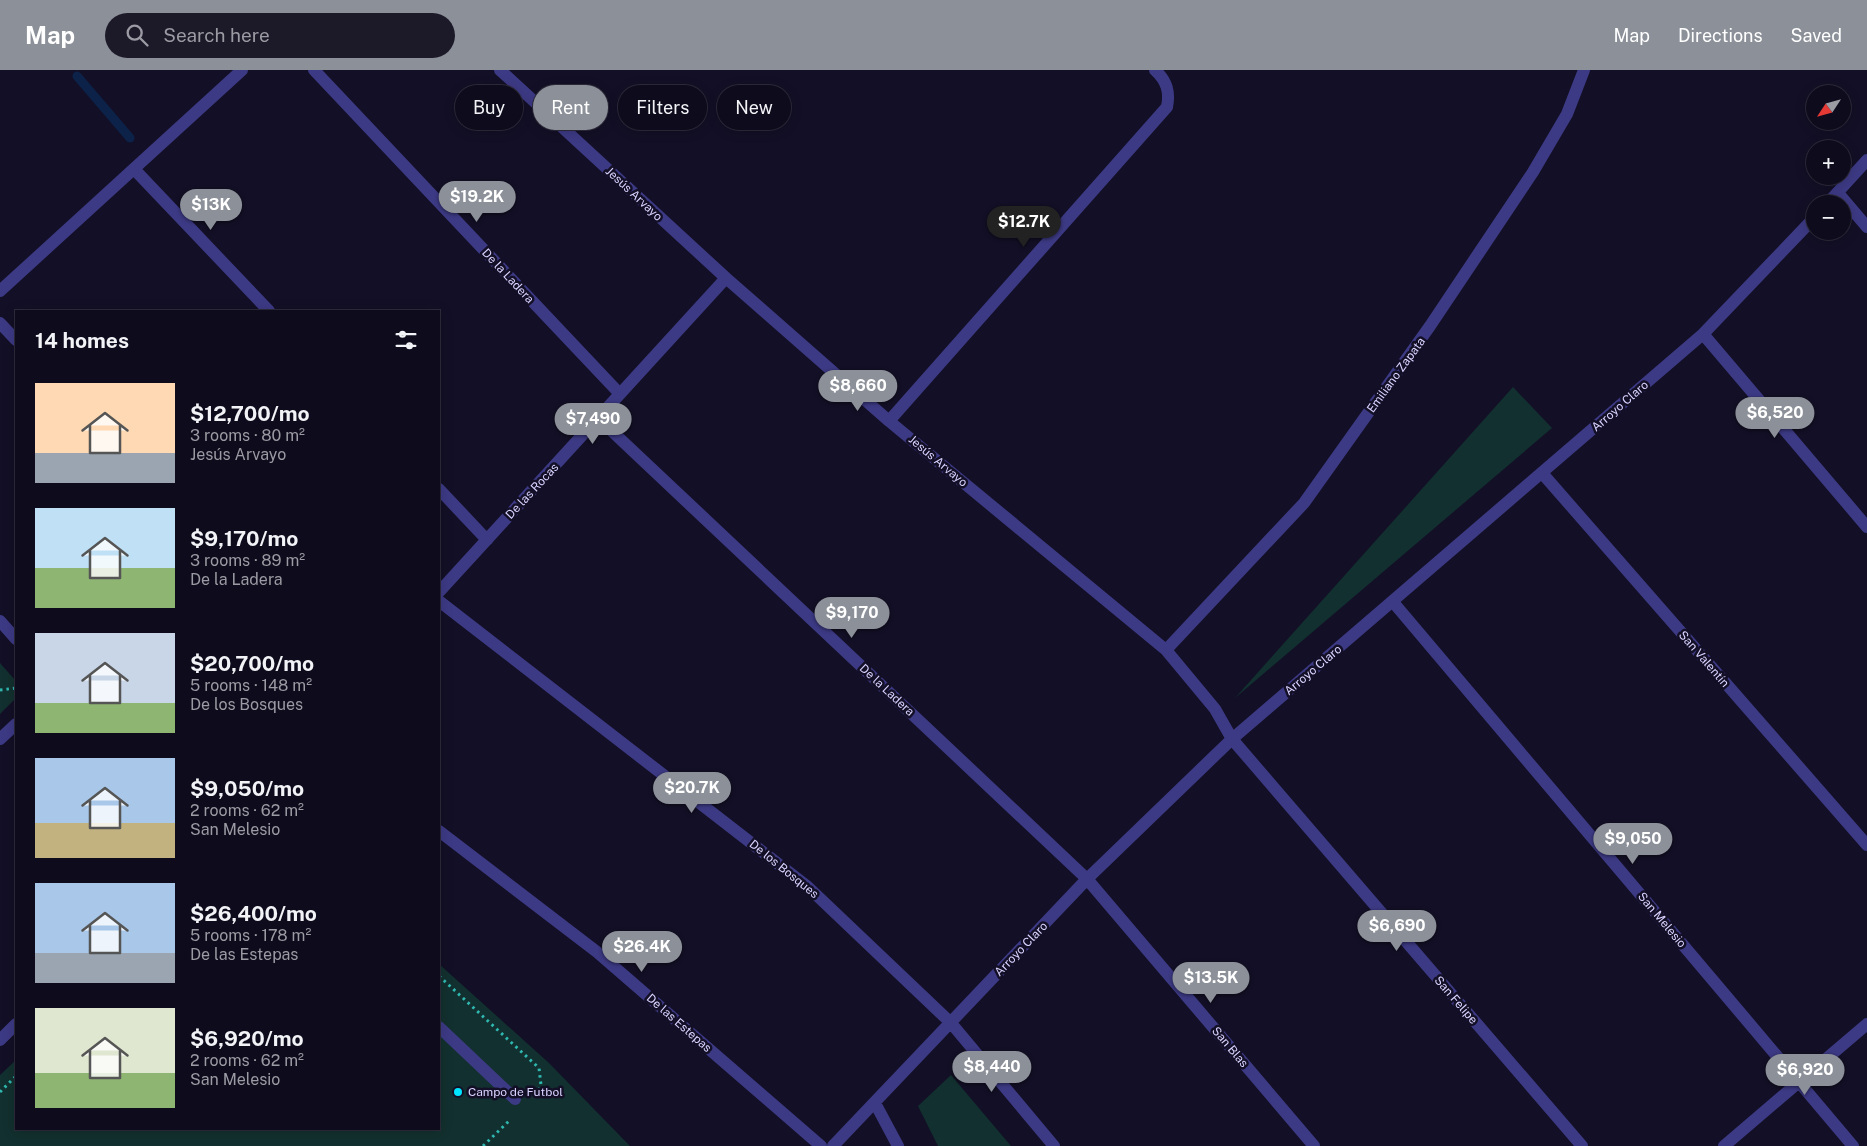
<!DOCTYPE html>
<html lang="en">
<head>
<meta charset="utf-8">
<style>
	:root { --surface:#0e0b1c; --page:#1c1929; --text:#f1f3f6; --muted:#9b9ba3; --line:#2e2b3b; --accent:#8c9099 }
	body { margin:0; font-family:"Public Sans",sans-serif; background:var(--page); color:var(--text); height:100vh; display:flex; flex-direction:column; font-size:19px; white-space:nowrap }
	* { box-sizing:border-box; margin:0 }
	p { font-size:16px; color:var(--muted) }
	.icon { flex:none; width:28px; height:28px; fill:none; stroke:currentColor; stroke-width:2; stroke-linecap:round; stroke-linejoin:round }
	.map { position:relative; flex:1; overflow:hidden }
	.details { position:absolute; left:15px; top:240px; width:425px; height:820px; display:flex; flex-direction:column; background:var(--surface); border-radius:0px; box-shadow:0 2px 12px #0003,0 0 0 1px var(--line) }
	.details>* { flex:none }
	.top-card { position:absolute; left:455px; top:15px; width:475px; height:45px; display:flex; gap:10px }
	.needle { width:32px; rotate:234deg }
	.tools { position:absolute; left:1806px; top:15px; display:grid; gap:10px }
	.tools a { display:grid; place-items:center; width:45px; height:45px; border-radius:50%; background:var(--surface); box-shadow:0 2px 12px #0003,0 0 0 1px var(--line); font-size:25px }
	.price { position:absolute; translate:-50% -42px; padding:0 11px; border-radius:18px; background:var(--accent); color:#fff; font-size:16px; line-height:32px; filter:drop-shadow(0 1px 2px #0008) }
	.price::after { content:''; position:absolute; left:50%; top:30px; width:15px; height:11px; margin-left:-8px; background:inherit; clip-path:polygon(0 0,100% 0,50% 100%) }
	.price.on { background:#222; color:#fff }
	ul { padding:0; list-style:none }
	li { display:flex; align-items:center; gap:15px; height:125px; padding:0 20px }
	li span { display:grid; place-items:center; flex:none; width:140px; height:100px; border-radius:0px; color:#555 }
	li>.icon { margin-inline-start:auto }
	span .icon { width:60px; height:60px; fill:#fffc; stroke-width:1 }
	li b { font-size:21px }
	h2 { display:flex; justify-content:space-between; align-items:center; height:60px; padding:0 20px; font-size:21px }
	.tag { padding:0 18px; border-radius:22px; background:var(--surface); box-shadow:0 2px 12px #0003,0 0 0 1px var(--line); font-size:18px; line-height:45px }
	.tag.on { background:var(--accent); color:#fff }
	header { display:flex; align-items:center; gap:30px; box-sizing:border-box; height:70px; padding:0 25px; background:var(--accent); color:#fff }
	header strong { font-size:24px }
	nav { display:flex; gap:28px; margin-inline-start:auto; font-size:18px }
	.search { width:350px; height:45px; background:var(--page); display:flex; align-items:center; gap:12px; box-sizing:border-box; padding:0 18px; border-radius:28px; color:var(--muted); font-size:19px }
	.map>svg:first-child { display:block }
	.green { fill:#12302f }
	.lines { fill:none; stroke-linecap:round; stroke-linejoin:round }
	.stream { stroke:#0c2248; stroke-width:9 }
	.path { stroke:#2fb8b0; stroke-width:3; stroke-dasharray:2.5 4; stroke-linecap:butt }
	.lane { stroke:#3d3a85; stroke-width:12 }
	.street { stroke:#3d3a85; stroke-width:12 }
	.poi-dot { fill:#00e5ff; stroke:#130f26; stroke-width:2 }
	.labels { text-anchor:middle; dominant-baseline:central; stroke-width:5; stroke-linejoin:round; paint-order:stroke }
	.street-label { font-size:12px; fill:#d9d4ff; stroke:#130f26 }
	.poi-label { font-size:12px; fill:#d9d4ff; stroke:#130f26; text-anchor:start }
</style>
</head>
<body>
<header>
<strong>Map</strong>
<div class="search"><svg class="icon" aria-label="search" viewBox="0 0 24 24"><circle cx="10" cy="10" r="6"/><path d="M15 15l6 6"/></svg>Search here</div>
<nav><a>Map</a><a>Directions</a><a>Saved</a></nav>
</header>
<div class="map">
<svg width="1867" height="1076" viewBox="0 0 1867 1076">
	<rect width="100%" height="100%" fill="#130f26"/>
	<!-- green -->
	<path class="green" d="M1513,317L1552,358L1235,628Z
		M0,593L16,611V628L0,644Z
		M439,894L549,993L630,1076H0V1005L16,990V1059H439Z
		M951,1005L1011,1076H938L918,1036Z"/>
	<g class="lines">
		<!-- stream -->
		<path class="stream" d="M77,6L130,68"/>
		<!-- path -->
		<path class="path" d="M0,620L16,618
			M439,906L539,998L541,1015L536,1025
			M0,1022L16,1006
			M483,1076L510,1050"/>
		<!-- lane -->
		<path class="lane" d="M439,957L515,1029"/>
		<!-- street -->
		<path class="street" d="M314,0L620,324
			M500,0L726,208L889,351L1166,580L1215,639L1232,669L1582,1076
			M134,99L269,241
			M1838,123L1867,157
			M1827,134L1867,90
			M0,221L242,0
			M0,253L16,270
			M1703,264L1867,457
			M599,349L1087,809L1314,1076
			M889,351L1167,37C1170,22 1167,11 1155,0
			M1542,403L1867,775
			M439,419L487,470
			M439,522L726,208
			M439,531L808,817L951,953L1054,1076
			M1393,532L1853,1076
			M0,551L16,569
			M1166,580L1304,433L1430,256L1533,102L1567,44L1584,0
			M0,669L16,654
			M439,761L597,882L821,1076
			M0,970L16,954
			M875,1033L898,1076
			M833,1076L1087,809L1232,669L1703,264L1815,147
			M1724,1076L1867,954"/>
	</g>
	<!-- markers -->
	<circle class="poi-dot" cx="458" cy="1022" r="5"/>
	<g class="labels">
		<!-- street labels -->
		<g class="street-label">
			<text transform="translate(634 124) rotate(43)">Jesús Arvayo</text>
			<text transform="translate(508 206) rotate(47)">De la Ladera</text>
			<text transform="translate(1396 305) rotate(-54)">Emiliano Zapata</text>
			<text transform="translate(1620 336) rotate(-41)">Arroyo Claro</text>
			<text transform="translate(938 391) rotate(40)">Jesús Arvayo</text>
			<text transform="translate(532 421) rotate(-47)">De las Rocas</text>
			<text transform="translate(1704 589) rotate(49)">San Valentín</text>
			<text transform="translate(1313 600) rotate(-40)">Arroyo Claro</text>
			<text transform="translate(887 620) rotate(43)">De la Ladera</text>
			<text transform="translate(784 799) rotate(39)">De los Bosques</text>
			<text transform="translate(1662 850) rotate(50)">San Melesio</text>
			<text transform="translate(1021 879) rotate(-46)">Arroyo Claro</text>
			<text transform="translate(1456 930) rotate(49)">San Felipe</text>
			<text transform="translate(679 953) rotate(41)">De las Estepas</text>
			<text transform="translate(1230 977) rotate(50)">San Blas</text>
		</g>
		<!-- poi labels -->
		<g class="poi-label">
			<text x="468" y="1022">Campo de Futbol</text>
		</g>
	</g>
</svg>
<div class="tools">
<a><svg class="needle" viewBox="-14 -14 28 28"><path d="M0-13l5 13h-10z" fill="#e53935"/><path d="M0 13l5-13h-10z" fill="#9b9ba3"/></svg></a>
<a>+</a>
<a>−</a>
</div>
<b class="price" style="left:477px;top:153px">$19.2K</b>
<b class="price" style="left:211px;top:161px">$13K</b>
<b class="price on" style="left:1024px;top:178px">$12.7K</b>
<b class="price" style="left:858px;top:342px">$8,660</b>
<b class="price" style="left:1775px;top:369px">$6,520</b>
<b class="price" style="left:593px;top:375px">$7,490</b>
<b class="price" style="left:852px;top:569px">$9,170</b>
<b class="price" style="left:692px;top:744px">$20.7K</b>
<b class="price" style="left:1633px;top:795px">$9,050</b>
<b class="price" style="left:1397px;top:882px">$6,690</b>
<b class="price" style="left:642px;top:903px">$26.4K</b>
<b class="price" style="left:1211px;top:934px">$13.5K</b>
<b class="price" style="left:992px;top:1023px">$8,440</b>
<b class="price" style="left:1805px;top:1026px">$6,920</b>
<div class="top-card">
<a class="tag">Buy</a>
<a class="tag on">Rent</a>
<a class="tag">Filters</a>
<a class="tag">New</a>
</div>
<section class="details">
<h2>14 homes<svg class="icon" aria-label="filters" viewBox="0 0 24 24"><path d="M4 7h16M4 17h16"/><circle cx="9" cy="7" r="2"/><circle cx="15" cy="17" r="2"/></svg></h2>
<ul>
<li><span style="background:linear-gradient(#ffd9b3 70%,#9aa5b1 0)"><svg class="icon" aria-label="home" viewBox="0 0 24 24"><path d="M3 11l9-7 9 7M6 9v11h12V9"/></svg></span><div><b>$12,700/mo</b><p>3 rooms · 80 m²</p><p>Jesús Arvayo</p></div></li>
<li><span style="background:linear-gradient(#bfe0f5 60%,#8fb573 0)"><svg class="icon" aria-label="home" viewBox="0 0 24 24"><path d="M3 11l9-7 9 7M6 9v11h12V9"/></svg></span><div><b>$9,170/mo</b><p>3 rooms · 89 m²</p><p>De la Ladera</p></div></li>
<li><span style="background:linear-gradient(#c9d6e8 70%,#8fb573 0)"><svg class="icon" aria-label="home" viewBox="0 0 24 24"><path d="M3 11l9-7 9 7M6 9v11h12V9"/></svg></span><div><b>$20,700/mo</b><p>5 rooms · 148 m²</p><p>De los Bosques</p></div></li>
<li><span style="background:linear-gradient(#a9c7e8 65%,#c2b280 0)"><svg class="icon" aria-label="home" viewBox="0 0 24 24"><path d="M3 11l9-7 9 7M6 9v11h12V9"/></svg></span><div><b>$9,050/mo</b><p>2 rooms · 62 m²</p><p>San Melesio</p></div></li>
<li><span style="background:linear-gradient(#a9c7e8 70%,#9aa5b1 0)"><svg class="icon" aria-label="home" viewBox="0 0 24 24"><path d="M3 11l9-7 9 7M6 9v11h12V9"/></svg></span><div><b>$26,400/mo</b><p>5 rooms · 178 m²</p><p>De las Estepas</p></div></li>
<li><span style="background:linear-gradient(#dfe7d0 65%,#8fb573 0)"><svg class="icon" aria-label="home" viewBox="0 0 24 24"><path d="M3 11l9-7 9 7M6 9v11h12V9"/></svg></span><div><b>$6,920/mo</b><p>2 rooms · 62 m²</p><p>San Melesio</p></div></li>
</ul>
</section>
</div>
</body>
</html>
